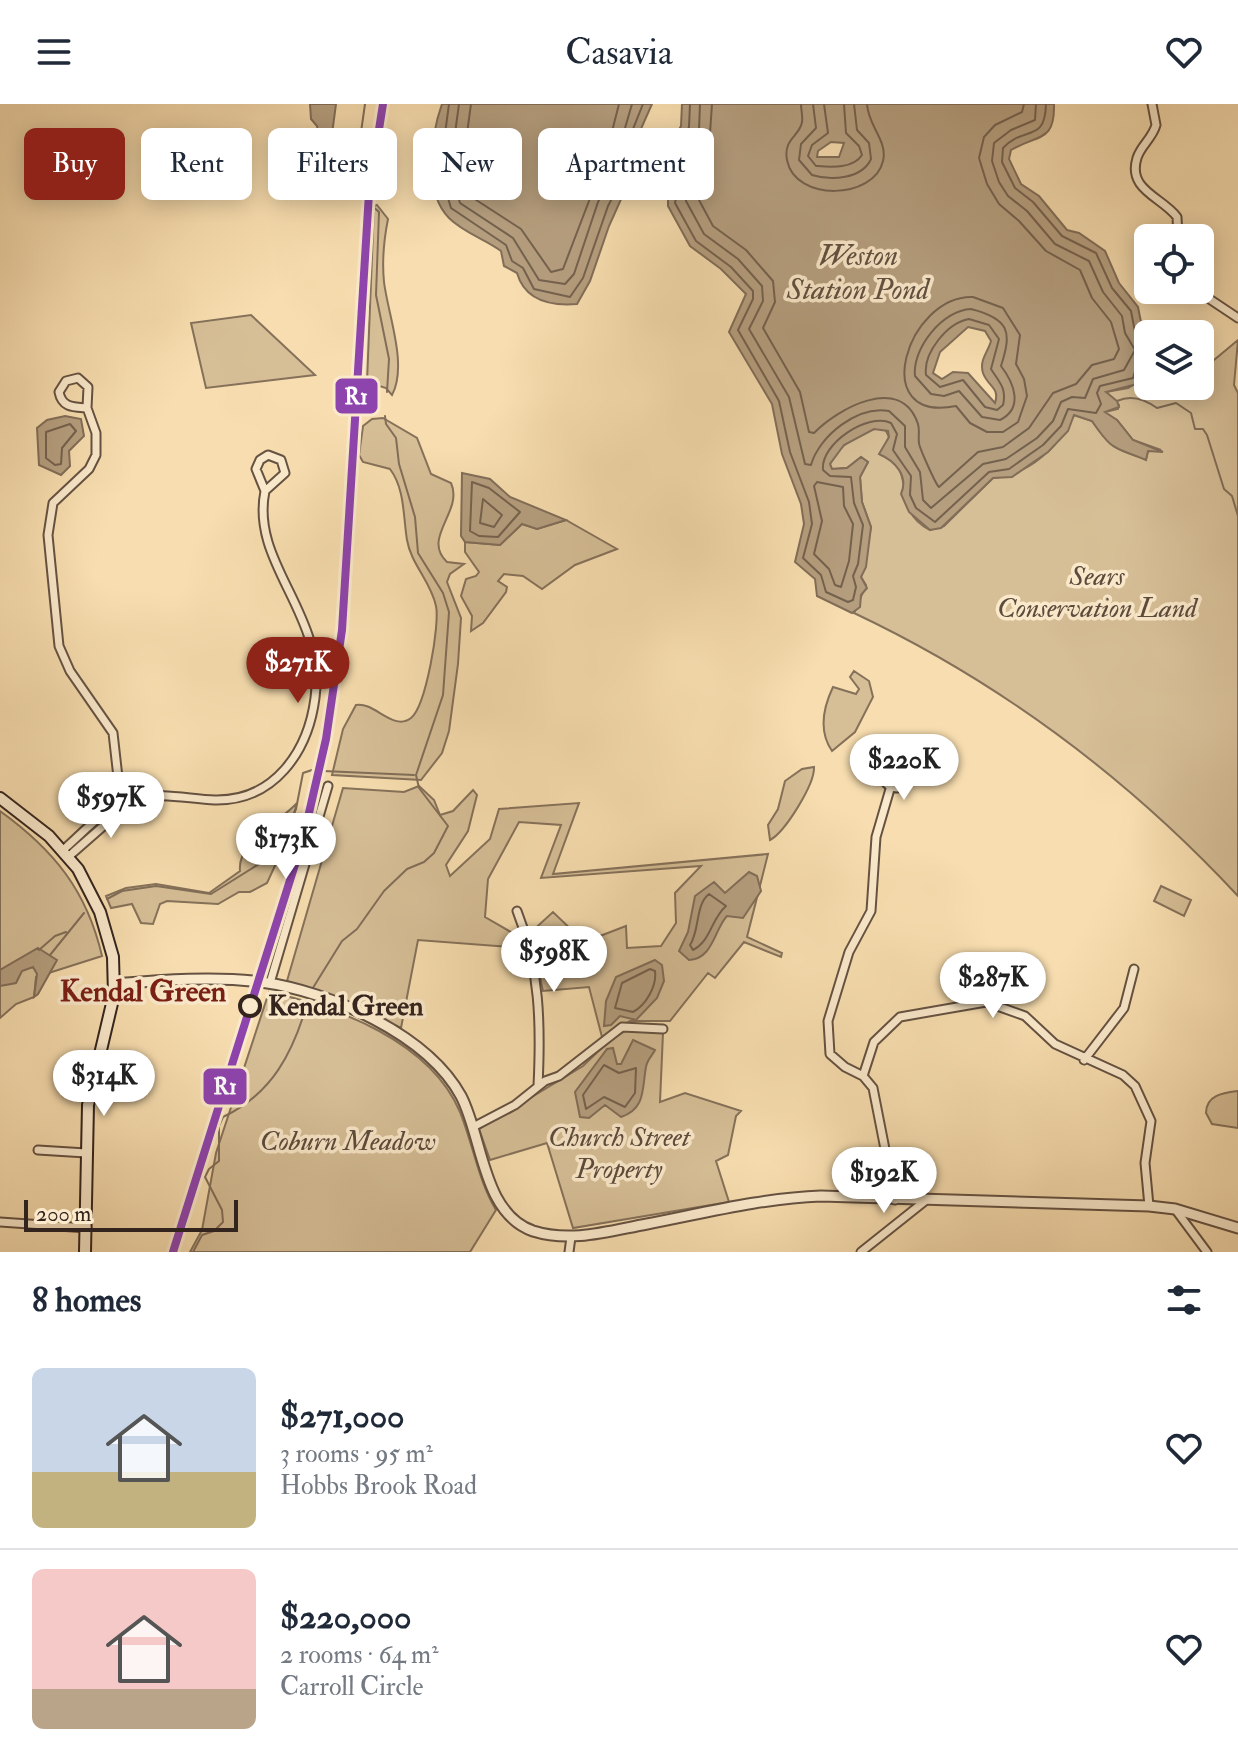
<!DOCTYPE html>
<html lang="en">
<head>
<meta charset="utf-8">
<style>
	:root { --surface:#fff; --page:#f2f2f3; --text:#1f2937; --muted:#747a83; --line:#e0e1e3; --accent:#8f2418 }
	body { margin:0; font-family:"IM FELL Double Pica",serif; background:var(--page); color:var(--text); height:100vh; display:flex; flex-direction:column; font-size:30px; white-space:nowrap }
	* { box-sizing:border-box; margin:0 }
	p { font-size:26px; color:var(--muted) }
	.icon { flex:none; width:44px; height:44px; fill:none; stroke:currentColor; stroke-width:2; stroke-linecap:round; stroke-linejoin:round }
	.map { position:relative; height:1148px; overflow:hidden }
	.drawer { display:flex; flex-direction:column; background:var(--surface); flex:1 }
	.drawer>* { flex:none }
	.hud { position:absolute; left:24px; top:24px; width:800px; height:72px; display:flex; gap:16px }
	.controls { position:absolute; left:1134px; top:120px; display:grid; gap:16px }
	.controls a { display:grid; place-items:center; width:80px; height:80px; border-radius:12px; background:var(--surface); box-shadow:0 4px 20px #0003; font-size:40px }
	.scale { position:absolute; left:24px; bottom:20px; width:214px; box-sizing:border-box; padding-left:8px; border:4px solid #34241e; border-top:0; font-size:22px; line-height:28px; white-space:nowrap; color:#34241e; -webkit-text-stroke:6px #fae9cb; paint-order:stroke }
	.price { position:absolute; translate:-50% -68px; padding:0 18px; border-radius:28px; background:#fff; color:#222; font-size:26px; line-height:52px; filter:drop-shadow(0 2px 4px #0008) }
	.price::after { content:''; position:absolute; left:50%; top:48px; width:24px; height:18px; margin-left:-12px; background:inherit; clip-path:polygon(0 0,100% 0,50% 100%) }
	.price.selected { background:var(--accent); color:#fff }
	ul { padding:0; list-style:none }
	li { display:flex; align-items:center; gap:24px; height:200px; padding:0 32px }
	li+li { border-top:2px solid var(--line) }
	li span { display:grid; place-items:center; flex:none; width:224px; height:160px; border-radius:12px; color:#555 }
	li>.icon { margin-inline-start:auto }
	span .icon { width:96px; height:96px; fill:#fffc; stroke-width:1 }
	li b { font-size:34px }
	h2 { display:flex; justify-content:space-between; align-items:center; height:96px; padding:0 32px; font-size:34px }
	.pill { padding:0 28px; border-radius:12px; background:var(--surface); box-shadow:0 4px 20px #0003; font-size:28px; line-height:72px }
	.pill.selected { background:var(--accent); color:#fff }
	header { display:flex; justify-content:space-between; align-items:center; height:104px; padding:0 32px; background:var(--surface); font-size:36px; font-weight:600 }
	.map>svg:first-child { display:block }
	.green { fill:#d6be96; stroke:#85715a; stroke-width:2 }
	.water { fill:#b59e7e; stroke:#816d58; stroke-width:2; fill-rule:evenodd }
	.lines { fill:none; stroke-linecap:round; stroke-linejoin:round }
	.shore { stroke:#74614e; stroke-width:2 }
	.stream { stroke:#816d58; stroke-width:2 }
	.minor-casing { stroke:#655242; stroke-width:11 }
	.tertiary-casing { stroke:#655242; stroke-width:13 }
	.secondary-casing { stroke:#34241e; stroke-width:14 }
	.minor { stroke:#fae9cb; stroke-width:7 }
	.tertiary { stroke:#fae9cb; stroke-width:9 }
	.secondary { stroke:#fae9cb; stroke-width:10 }
	.rail-1-casing { stroke:#fae9cb; stroke-width:14 }
	.rail-1 { stroke:#8e44ad; stroke-width:8 }
	.stop-dot { fill:#fae9cb; stroke:#34241e; stroke-width:4 }
	.labels { text-anchor:middle; dominant-baseline:central; stroke-width:7; stroke-linejoin:round; paint-order:stroke }
	.park-label { font-size:28px; font-style:italic; fill:#5c4a3c; stroke:#fae9cb }
	.stop-label { font-size:28px; font-weight:bold; fill:#34241e; stroke:#fae9cb; text-anchor:start }
	.water-label { font-size:30px; font-style:italic; fill:#614f40; stroke:#fae9cb }
	.neighbourhood-label { font-size:30px; font-weight:bold; fill:#7a1f14; stroke:#fae9cb }
	.line-badge { stroke:#fae9cb; stroke-width:3 }
	.badge-label { font-size:22px; text-anchor:middle; font-weight:bold; fill:#fff }
</style>
</head>
<body>
<header><svg class="icon" aria-label="menu" viewBox="0 0 24 24"><path d="M4 6h16M4 12h16M4 18h16"/></svg>Casavia<svg class="icon" aria-label="heart" viewBox="0 0 24 24"><path d="M12 20l-8-8c-3-5 5-10 8-4 3-6 11-1 8 4z"/></svg></header>
<div class="map">
<svg width="1238" height="1148" viewBox="0 0 1238 1148">
	<rect width="100%" height="100%" fill="#f7ddaf"/>
	<filter id="stains"><feTurbulence type="fractalNoise" baseFrequency=".0025" numOctaves="4"/><feColorMatrix values="0 0 0 0 .2 0 0 0 0 .09 0 0 0 0 .02 0 0 0 .5 -.17"/></filter>
	<radialGradient id="worn" r=".72"><stop offset=".6" stop-color="#630" stop-opacity="0"/><stop offset="1" stop-color="#630" stop-opacity=".3"/></radialGradient>
	<!-- green -->
	<path class="green" d="M377,101L388,115C384,135 382,158 384,178C388,211 408,261 392,291L386,284L367,278L374,102Z
		M251,211L315,271L206,284L191,219Z
		M1238,236L1234,281L1238,289V792C1129,675 1000,578 854,509L866,481L861,473L871,423L862,398L860,373L868,358L861,353L847,364L832,365L830,360C836,343 867,321 885,325L889,333L881,351C920,364 888,405 930,426L944,422L993,374C1031,370 1058,343 1074,311L1092,317C1110,343 1115,346 1146,355L1148,347L1161,346L1133,336L1117,316L1106,311L1105,308L1118,305L1119,301L1106,288L1128,284L1143,275L1148,259V282H1200V256H1214Z
		M383,314L417,334L431,370L451,379C464,407 421,434 447,458L464,460L450,470L447,478L461,514L458,560L449,627L442,649L421,676L332,671L343,625L356,601C374,597 393,628 411,614C426,602 440,520 436,502C431,478 411,460 407,436C403,412 405,385 390,365L363,358L359,351L363,322L372,315Z
		M566,416L617,445L575,461L542,485L523,472L504,470L498,477L507,483L506,488L483,519L471,527L472,512L461,492L466,475L476,472L479,468L465,448V438L500,441L522,420L537,425Z
		M854,567L869,577L873,593L855,628L832,647C819,628 823,604 833,583L856,590L859,585L850,573Z
		M814,663C815,680 785,728 770,736L768,721L778,705L785,677L802,665Z
		M419,682L434,696L440,711L453,707L473,686L477,691L468,727L446,761L450,772L490,735L499,705L579,699L553,770L768,750L747,833L782,849L781,853L744,838L715,874L708,869L670,917H630L602,933L589,883L543,887L530,829L553,808L577,831L581,846L588,844L587,837L626,822L627,844L661,842L676,819L675,789L701,762L541,774L561,721L519,718L488,775L485,813L523,835L525,844L418,836L401,924L306,883H298L287,877L343,684L404,688Z
		M297,699L286,738L267,779L250,788H239L218,800L167,797L160,800L153,820L141,819L132,800L111,804L106,792L126,784L156,780L209,789L240,767C237,737 279,719 297,699Z
		M0,707C54,746 87,787 102,852L36,873L34,893L16,900L0,914Z
		M1161,782L1191,796L1184,812L1154,797Z
		M269,888C338,903 430,937 460,1008C473,1040 478,1076 496,1106L470,1148H190L202,1126L216,1049Z
		M627,926L663,929L660,998L685,989L741,1007L736,1012L728,1051L716,1057L729,1098L573,1124L547,1039L490,1056L479,1025L583,962L610,936Z
		M1238,987V1024L1212,1020L1206,1009C1206,991 1223,989 1238,987Z"/>
	<!-- water -->
	<path class="water" d="M310,0H336L330,45L325,47L319,38L317,22L311,15Z
		M442,0H652L640,27L627,82L609,122L590,177L577,200C552,202 525,197 517,169L504,162L501,147C485,135 464,129 449,114C423,88 431,31 442,0Z
		M682,0H1054C1055,38 1039,30 1011,46L1009,55L1021,80L1039,92L1067,126L1079,129L1105,147L1119,179L1138,203L1142,223L1148,230V259L1141,279L1106,288L1117,297L1119,303L1105,308L1117,316L1133,336L1163,348L1148,347L1146,356C1113,342 1113,348 1092,317L1074,311L1068,327L1048,348L1012,373L993,374L941,424L930,426L909,408L901,390C909,372 895,357 879,350L889,333L888,327L874,325L844,341L830,360L832,365L847,364L861,353L868,358L860,373L862,398L871,423L866,463L861,473L867,484L861,491L860,503L852,509L817,492L815,475L795,458L804,420L801,400L782,350L772,300L729,228L746,190L721,165L690,142L668,102V46L681,22ZM831,38L844,39L839,53H817L818,47ZM968,223L985,227L991,237C988,248 979,256 983,269C988,283 1000,283 995,299L968,269L953,268L942,275L933,269L940,248Z
		M65,312L81,315L84,332L69,347L70,362L61,371L39,361L37,324L47,316Z
		M462,369L490,375L510,393L566,416L537,425L522,420L500,441L465,438L461,432Z
		M749,768L757,772L761,787L743,814L727,812C714,826 713,855 689,856L679,847L688,828L695,792L714,778L725,789Z
		M38,844L57,856L38,890L34,893L37,870L33,863L22,867L16,879L0,882V866Z
		M655,856L662,861L664,877L657,894L636,916L620,912L611,921L604,922L606,897L616,873Z
		M633,936L655,946C652,952 647,956 646,963C642,984 646,1005 621,1013L605,1001L589,1014L580,1013L575,988L607,945L613,944L617,960H621Z"/>
	<g class="lines">
		<!-- shore -->
		<path class="shore" d="M449,0L440,67L451,104L506,141L512,157L523,164L534,185L570,193L583,174L608,102L620,79L633,25L643,0
			M459,0L450,66L460,99L513,134L539,176L565,180L574,170L598,98L610,76L632,0
			M471,0L462,66L470,92L521,125L551,168L563,165L605,55L619,0
			M690,0L689,23L676,47L678,83L675,99L696,137L731,163L753,187V195L738,226L779,297L790,348L809,398L812,420L803,454L821,471L826,488L848,498L853,496L856,483L853,472L858,460L863,421L854,399L851,373L830,372L823,366C820,340 868,308 891,319L897,330L893,346L911,372L910,391L916,404L935,418L989,368L1009,365L1043,341L1061,322L1068,305L1096,309L1101,300L1097,289L1100,282L1133,274L1138,258L1148,254
			M700,0L699,26L686,49V97L704,130L738,155L762,182L763,197L749,225L789,293L805,360L811,361C819,332 858,301 889,307L905,322V343L920,368L923,396L931,404L983,360L1006,355L1037,334L1053,317L1061,298L1072,293L1085,294L1093,275L1124,266L1135,246L1125,229L1122,212L1103,188L1089,157L1055,140L1027,107L1008,92L999,78L992,57L994,39L1011,26L1035,16L1036,0
			M712,0L710,29L698,51L699,96L713,122L746,146L773,177L775,198L763,224L800,288L809,328L814,329C837,305 901,269 918,320C920,327 918,332 919,339C919,343 936,381 939,383L978,348L1003,343L1029,324L1053,289L1076,280L1092,261L1114,255L1119,245L1111,218L1092,194L1080,166L1046,147L1019,117L999,100L987,80L979,54L984,33L995,21L1022,8L1024,0
			M801,0C801,6 803,13 802,18C800,32 783,35 787,56C795,98 874,96 883,57C888,37 868,22 867,0
			M813,0L816,24L801,40L799,56L812,71C831,77 862,75 871,55L869,39L857,26L854,0
			M824,0L828,29L812,41L808,52L816,62C831,63 853,65 862,51L859,42L846,29L844,0
			M1046,0C1045,40 1024,21 1003,44L1002,58L1015,84L1033,98L1062,132L1096,149L1112,184L1131,207L1135,228L1148,238
			M973,193L1003,204L1020,231L1016,260L1024,275L1027,292L1018,318L1003,328H987L970,319L956,302C867,320 907,191 973,193Z
			M971,205C1010,215 1012,228 1001,262C1014,279 1024,304 1000,316L982,313L959,287L944,292L931,290L915,272C912,244 943,206 971,205Z
			M969,215L989,221L999,235L991,265C999,278 1007,284 1003,301L997,306L985,303L963,276L940,283L926,271C923,249 947,219 969,215Z
			M70,320L76,327L62,344L61,360L55,361L46,354V328Z
			M472,378L489,384L520,408L498,433L479,432L470,427Z
			M817,378L843,383L844,402L853,420L849,457L841,483L835,481L829,465L814,450L822,417L814,382Z
			M483,395L502,411L494,423L480,419Z
			M709,790L726,802C711,815 711,837 693,846L690,841C700,826 695,801 709,790Z
			M650,865L655,867C657,882 646,901 633,908L615,904L622,879Z
			M604,961L619,969L636,964L635,989L625,1003L604,993L586,1005L583,991Z"/>
		<!-- stream -->
		<path class="stream" d="M361,92L348,76L358,49L365,0
			M370,100L379,108L376,191L389,255L387,288
			M1117,297C1132,290 1146,296 1157,304L1176,299L1191,309L1195,325H1203L1207,331L1224,385L1232,392L1238,412
			M323,667L414,671
			M107,795L122,787L156,782L211,790L275,750L296,705L303,669L312,666
			M39,846L55,832L66,828
			M50,851L84,809
			M311,887L342,837L357,825L384,787L407,765L424,758L434,749L448,722L419,684L416,671L443,591L449,508L443,489L418,449L415,413L399,360L396,334L386,320L385,312
			M193,1148L202,1131L214,1127L223,1118L222,1106L205,1073L209,1065L219,1057V1022L223,1013C272,990 293,949 308,897"/>
		<defs>
			<path id="minor" d="M1152,0L1156,21C1152,35 1141,41 1137,54C1127,86 1162,93 1177,113L1178,134
				M1196,186L1238,214
				M87,304C74,303 62,304 59,288L66,277L78,274L88,283L87,304L96,329V351L89,365L53,399L48,431L59,542L70,567L113,629L121,700
				M268,351L281,356L285,369L265,387L256,365L260,356Z
				M882 669a15 15 0 1 1 30 0a15 15 0 1 1-30 0Z
				M63,746C85,727 106,701 136,694C161,688 189,695 215,696C274,697 308,648 315,594C326,509 250,460 265,387
				M68,753L116,711L121,700
				M517,807C540,864 541,921 538,982
				M270,879L328,682
				M1084,956L1124,904L1134,865
				M863,972L845,963L830,950L828,917L849,848L871,807L876,733L890,685
				M473,1023L515,1001L545,977L559,972L622,923L663,925
				M38,1046L86,1049
				M895,1096L873,984L863,972L874,938L900,913L986,898L1025,912L1055,940L1123,971L1135,982L1151,1017L1145,1059L1149,1102
				M1175,1105L1207,1148
				M0,1118L87,1124
				M569,1148L571,1133
				M861,1148L925,1097"/>
			<path id="tertiary" d="M115,880C163,876 214,872 261,878C329,887 427,930 461,992C483,1034 482,1109 533,1127C571,1139 609,1127 647,1120C704,1109 763,1094 821,1092L1149,1102L1175,1105L1238,1124"/>
			<path id="secondary" d="M0,694L49,732L78,765L100,808L113,853L114,891L88,1001L85,1148"/>
		</defs>
		<!-- minor casing -->
		<use href="#minor" class="minor-casing"/>
		<!-- tertiary casing -->
		<use href="#tertiary" class="tertiary-casing"/>
		<!-- secondary casing -->
		<use href="#secondary" class="secondary-casing"/>
		<!-- minor -->
		<use href="#minor" class="minor"/>
		<!-- tertiary -->
		<use href="#tertiary" class="tertiary"/>
		<!-- secondary -->
		<use href="#secondary" class="secondary"/>
		<defs>
			<path id="rail-1" d="M173,1148L303,735L326,635L342,526L369,89L383,0"/>
		</defs>
		<!-- rail-1 casing -->
		<use href="#rail-1" class="rail-1-casing"/>
		<!-- rail-1 -->
		<use href="#rail-1" class="rail-1"/>
	</g>
	<!-- markers -->
	<circle class="stop-dot" cx="250" cy="902" r="10"/>
	<g class="labels">
		<!-- park labels -->
		<g class="park-label">
			<text x="1097" y="472">Sears<tspan x="1097" dy="32">Conservation Land</tspan></text>
			<text x="619" y="1033">Church Street<tspan x="619" dy="32">Property</tspan></text>
			<text x="348" y="1037">Coburn Meadow</text>
		</g>
		<!-- stop labels -->
		<g class="stop-label">
			<text x="268" y="902">Kendal Green</text>
		</g>
		<!-- water labels -->
		<g class="water-label">
			<text x="858" y="151">Weston<tspan x="858" dy="34">Station Pond</tspan></text>
		</g>
		<!-- neighbourhood labels -->
		<g class="neighbourhood-label">
			<text x="143" y="887">Kendal Green</text>
		</g>
	</g>
	<g class="line-badge">
		<rect x="334" y="273" width="45" height="38" rx="8" fill="#8e44ad"/>
		<rect x="202" y="963" width="46" height="39" rx="8" fill="#8e44ad"/>
	</g>
	<g class="badge-label">
		<text x="356" y="300">R1</text>
		<text x="225" y="990">R1</text>
	</g>
	<rect width="100%" height="100%" filter="url(#stains)"/>
	<rect width="100%" height="100%" fill="url(#worn)"/>
</svg>
<div class="controls">
<a><svg class="icon" aria-label="locate" viewBox="0 0 24 24"><circle cx="12" cy="12" r="6"/><path d="M12 2v4M12 18v4M2 12h4M18 12h4"/></svg></a>
<a><svg class="icon" aria-label="layers" viewBox="0 0 24 24"><path d="M12 4l9 5-9 5-9-5zM3 14l9 5 9-5"/></svg></a>
</div>
<div class="scale">200 m</div>
<b class="price selected" style="left:298px;top:601px">$271K</b>
<b class="price" style="left:904px;top:698px">$220K</b>
<b class="price" style="left:111px;top:736px">$597K</b>
<b class="price" style="left:286px;top:777px">$173K</b>
<b class="price" style="left:554px;top:890px">$598K</b>
<b class="price" style="left:993px;top:916px">$287K</b>
<b class="price" style="left:104px;top:1014px">$314K</b>
<b class="price" style="left:884px;top:1111px">$192K</b>
<div class="hud">
<a class="pill selected">Buy</a>
<a class="pill">Rent</a>
<a class="pill">Filters</a>
<a class="pill">New</a>
<a class="pill">Apartment</a>
</div>
</div>
<section class="drawer">
<h2>8 homes<svg class="icon" aria-label="filters" viewBox="0 0 24 24"><path d="M4 7h16M4 17h16"/><circle cx="9" cy="7" r="2"/><circle cx="15" cy="17" r="2"/></svg></h2>
<ul>
<li><span style="background:linear-gradient(#c9d6e8 65%,#c2b280 0)"><svg class="icon" aria-label="home" viewBox="0 0 24 24"><path d="M3 11l9-7 9 7M6 9v11h12V9"/></svg></span><div><b>$271,000</b><p>3 rooms · 95 m²</p><p>Hobbs Brook Road</p></div><svg class="icon" aria-label="heart" viewBox="0 0 24 24"><path d="M12 20l-8-8c-3-5 5-10 8-4 3-6 11-1 8 4z"/></svg></li>
<li><span style="background:linear-gradient(#f6c9c9 75%,#b9a48a 0)"><svg class="icon" aria-label="home" viewBox="0 0 24 24"><path d="M3 11l9-7 9 7M6 9v11h12V9"/></svg></span><div><b>$220,000</b><p>2 rooms · 64 m²</p><p>Carroll Circle</p></div><svg class="icon" aria-label="heart" viewBox="0 0 24 24"><path d="M12 20l-8-8c-3-5 5-10 8-4 3-6 11-1 8 4z"/></svg></li>
</ul>
</section>
</body>
</html>
